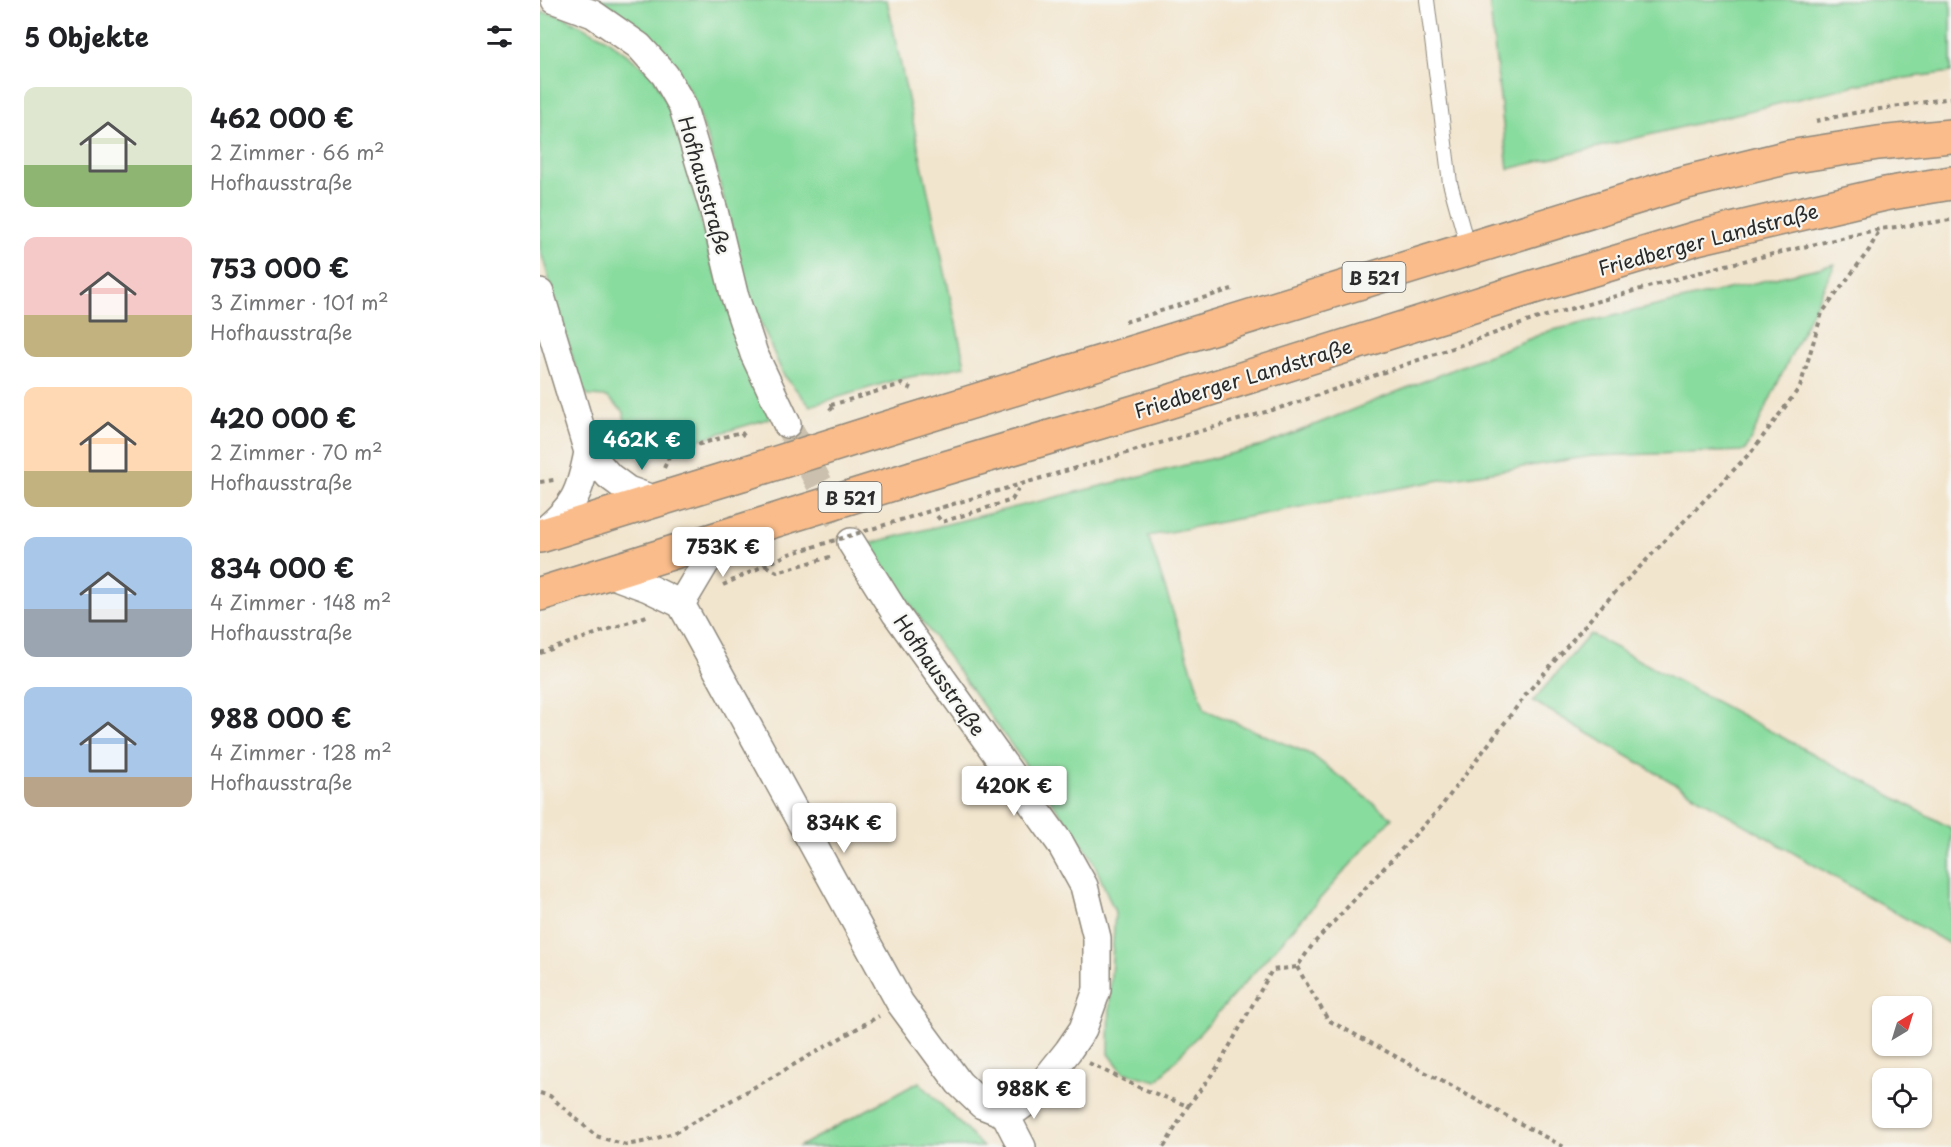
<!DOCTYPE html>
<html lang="de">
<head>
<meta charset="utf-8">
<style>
	:root { --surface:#fff; --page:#f2f2f2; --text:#202124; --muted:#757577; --accent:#0f766e }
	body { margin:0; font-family:"Playpen Sans",sans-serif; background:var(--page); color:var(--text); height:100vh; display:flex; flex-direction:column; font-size:22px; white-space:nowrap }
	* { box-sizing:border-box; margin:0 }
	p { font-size:20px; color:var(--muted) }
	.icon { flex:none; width:33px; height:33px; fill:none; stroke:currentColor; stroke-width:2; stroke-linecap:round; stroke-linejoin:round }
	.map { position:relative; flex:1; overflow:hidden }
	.details { display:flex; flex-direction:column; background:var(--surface); width:540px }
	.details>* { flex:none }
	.needle { width:39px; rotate:38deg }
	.fabs { position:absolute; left:1332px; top:996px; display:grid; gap:12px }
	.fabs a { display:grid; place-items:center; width:60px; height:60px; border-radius:12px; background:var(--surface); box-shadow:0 2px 4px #0004; font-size:30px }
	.price { position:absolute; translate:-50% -51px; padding:0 14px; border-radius:6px; background:#fff; color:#222; font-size:20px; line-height:39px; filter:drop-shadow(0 2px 3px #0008) }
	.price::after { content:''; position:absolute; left:50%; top:36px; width:18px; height:14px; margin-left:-9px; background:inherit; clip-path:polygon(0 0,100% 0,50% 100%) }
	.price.active { background:var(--accent); color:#fff }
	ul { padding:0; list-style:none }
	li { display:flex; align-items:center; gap:18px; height:150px; padding:0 24px }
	li span { display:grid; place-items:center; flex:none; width:168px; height:120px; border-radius:12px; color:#555 }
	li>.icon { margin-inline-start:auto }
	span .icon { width:72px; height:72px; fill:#fffc; stroke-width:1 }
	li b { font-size:26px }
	h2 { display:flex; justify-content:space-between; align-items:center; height:72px; padding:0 24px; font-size:26px }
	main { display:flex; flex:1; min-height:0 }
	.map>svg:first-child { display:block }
	.green { fill:#88dc9e; stroke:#5a8464; stroke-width:1.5 }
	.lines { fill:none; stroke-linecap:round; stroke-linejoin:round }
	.minor-tunnel { stroke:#cac0ad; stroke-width:27; stroke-dasharray:27 14; stroke-linecap:butt }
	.service-casing { stroke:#8e887c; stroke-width:16 }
	.minor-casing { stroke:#8e887c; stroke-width:30 }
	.primary-casing { stroke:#8e887c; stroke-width:36 }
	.path { stroke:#8e887c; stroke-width:4; stroke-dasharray:4.5 4.5; stroke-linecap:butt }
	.service { stroke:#fff; stroke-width:14 }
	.minor { stroke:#fff; stroke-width:27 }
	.primary { stroke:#f9bc8a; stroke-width:33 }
	.primary-bridge-casing { stroke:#8e887c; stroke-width:36; stroke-linecap:butt }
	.path-bridge { stroke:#8e887c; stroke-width:4; stroke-dasharray:4.5 4.5; stroke-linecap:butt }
	.primary-bridge { stroke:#f9bc8a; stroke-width:33 }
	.labels { text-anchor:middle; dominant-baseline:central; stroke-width:4.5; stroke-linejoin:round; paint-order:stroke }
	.shield { fill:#f6f6f2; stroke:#686867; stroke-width:1.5 }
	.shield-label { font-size:18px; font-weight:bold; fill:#2b2b2b }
	.street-label { font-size:20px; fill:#2b2b2b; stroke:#f6f6f2 }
</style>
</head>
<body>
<main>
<section class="details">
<h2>5 Objekte<svg class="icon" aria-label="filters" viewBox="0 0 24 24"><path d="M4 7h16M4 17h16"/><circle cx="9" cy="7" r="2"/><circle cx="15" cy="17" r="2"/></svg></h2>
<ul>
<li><span style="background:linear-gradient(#dfe7d0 65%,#8fb573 0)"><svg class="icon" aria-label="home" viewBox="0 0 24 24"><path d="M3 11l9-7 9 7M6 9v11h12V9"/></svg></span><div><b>462 000 €</b><p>2 Zimmer · 66 m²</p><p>Hofhausstraße</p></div></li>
<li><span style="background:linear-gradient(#f6c9c9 65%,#c2b280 0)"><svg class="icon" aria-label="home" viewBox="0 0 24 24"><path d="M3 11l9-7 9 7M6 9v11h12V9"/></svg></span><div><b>753 000 €</b><p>3 Zimmer · 101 m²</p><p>Hofhausstraße</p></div></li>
<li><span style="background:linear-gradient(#ffd9b3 70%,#c2b280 0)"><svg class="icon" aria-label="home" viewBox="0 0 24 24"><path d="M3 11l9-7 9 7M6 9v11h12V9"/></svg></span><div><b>420 000 €</b><p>2 Zimmer · 70 m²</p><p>Hofhausstraße</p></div></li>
<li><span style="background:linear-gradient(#a9c7e8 60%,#9aa5b1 0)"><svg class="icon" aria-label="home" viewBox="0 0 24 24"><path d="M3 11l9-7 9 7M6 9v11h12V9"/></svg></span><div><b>834 000 €</b><p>4 Zimmer · 148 m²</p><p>Hofhausstraße</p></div></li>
<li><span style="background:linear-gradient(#a9c7e8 75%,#b9a48a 0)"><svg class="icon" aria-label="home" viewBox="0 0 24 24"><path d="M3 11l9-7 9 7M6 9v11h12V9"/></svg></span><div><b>988 000 €</b><p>4 Zimmer · 128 m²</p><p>Hofhausstraße</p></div></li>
</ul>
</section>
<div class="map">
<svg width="1411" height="1147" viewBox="0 0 1411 1147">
	<rect width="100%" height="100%" fill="#f6f6f2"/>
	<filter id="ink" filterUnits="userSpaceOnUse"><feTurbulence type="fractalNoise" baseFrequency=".0167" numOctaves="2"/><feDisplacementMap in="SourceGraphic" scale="12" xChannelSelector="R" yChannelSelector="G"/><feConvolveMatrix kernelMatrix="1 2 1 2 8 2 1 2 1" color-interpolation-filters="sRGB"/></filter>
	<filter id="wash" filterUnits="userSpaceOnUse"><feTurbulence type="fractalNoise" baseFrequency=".008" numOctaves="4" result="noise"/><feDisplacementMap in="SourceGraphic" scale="24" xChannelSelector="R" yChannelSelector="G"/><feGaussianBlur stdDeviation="1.35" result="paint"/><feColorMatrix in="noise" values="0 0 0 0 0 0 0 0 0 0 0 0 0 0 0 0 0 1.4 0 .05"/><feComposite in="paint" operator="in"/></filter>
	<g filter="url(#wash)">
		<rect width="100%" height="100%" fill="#f2e5ce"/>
		<!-- green -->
		<path class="green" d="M51,0H347L425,366L355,380L270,406L243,374L210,298L169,143L151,93L114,41L72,7Z
			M949,0H1411V72L1320,84L968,169Z
			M0,12L22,16L65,38L113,75L137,125L171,261L231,418L137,446L71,457V451L85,429L84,412L67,397L49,396L42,389L0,249Z
			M1295,264L1205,451L1052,456L901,480L608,536L665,710L772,755L852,818L617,1081L583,1072L569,1054L570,992L575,912L551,856L327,544L722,446L1009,331Z
			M1050,634L1411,828V945L993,701Z
			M379,1082L443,1147H258Z"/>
	</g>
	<g filter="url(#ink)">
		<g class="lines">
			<!-- minor-tunnel -->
			<path class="minor-tunnel" d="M247,424L311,542"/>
			<defs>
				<path id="service" d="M887,0L910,183L928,248"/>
				<path id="minor" d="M15,0L53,14L99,46L125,75L142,105L174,211L194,294L214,354L247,424
					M0,293L48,452L69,476L88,490L118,501
					M0,534C34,507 40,494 48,452
					M311,542L356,614L520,843L544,886L557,938V990L543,1029L528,1051L488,1101L477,1109L465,1114
					M67,573L108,588L141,604L360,1003L419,1083L442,1105L465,1114L482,1147
					M141,604L166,562L198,534"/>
				<path id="primary" d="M334,432L1143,183L1249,157L1338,143L1411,136
					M375,477L628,402L990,288L1157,238L1345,194L1411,183
					M0,536L205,473
					M0,594L246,517"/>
			</defs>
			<!-- service casing -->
			<use href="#service" class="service-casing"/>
			<!-- minor casing -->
			<use href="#minor" class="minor-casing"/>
			<!-- primary casing -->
			<use href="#primary" class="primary-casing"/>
			<!-- path -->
			<path class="path" d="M1276,121L1314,113L1411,98
				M585,322L692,289
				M293,410L288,406L355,386L362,384L374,390
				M124,468L131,453L136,451L201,432L205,437
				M0,482L14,480
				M403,507L756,403L995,319L1182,266L1340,229L1411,220
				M397,516L402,522L472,500L481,484
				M226,566L237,572L290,557
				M183,585L249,554L273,547
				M0,653L107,616
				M757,967L788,1020L1024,1147
				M549,1063L598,1087L648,1106L679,1065L732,970L757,967L773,944L900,808L988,692L1059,609L1212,451L1260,387L1282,313L1329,250L1340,229
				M0,1093L10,1096L56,1136L86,1145L108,1141L136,1132L339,1016
				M624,1147L648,1106"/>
			<!-- service -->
			<use href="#service" class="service"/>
			<!-- minor -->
			<use href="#minor" class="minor"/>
			<!-- primary -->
			<use href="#primary" class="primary"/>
			<defs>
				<path id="primary-bridge" d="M205,473L334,432
					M246,517L375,477"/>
			</defs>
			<!-- primary-bridge casing -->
			<use href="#primary-bridge" class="primary-bridge-casing"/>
			<!-- path-bridge -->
			<path class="path-bridge" d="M273,547L403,507"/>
			<!-- primary-bridge -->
			<use href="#primary-bridge" class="primary-bridge"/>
		</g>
	</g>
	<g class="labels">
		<!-- shield labels -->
		<g class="shield">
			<rect x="802.5" y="262" width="63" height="30" rx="4.5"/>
			<rect x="278.5" y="482" width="63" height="30" rx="4.5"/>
		</g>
		<g class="shield-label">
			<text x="834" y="277">B 521</text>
			<text x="310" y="497">B 521</text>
		</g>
		<!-- street labels -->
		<g class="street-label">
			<text transform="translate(165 185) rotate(74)">Hofhausstraße</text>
			<text transform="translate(1168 239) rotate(-15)">Friedberger Landstraße</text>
			<text transform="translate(703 378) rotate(-17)">Friedberger Landstraße</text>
			<text transform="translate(400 675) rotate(55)">Hofhausstraße</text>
		</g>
	</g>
</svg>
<div class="fabs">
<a><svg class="needle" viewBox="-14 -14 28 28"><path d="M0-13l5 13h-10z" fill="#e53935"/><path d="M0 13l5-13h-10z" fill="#757577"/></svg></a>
<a><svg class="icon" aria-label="locate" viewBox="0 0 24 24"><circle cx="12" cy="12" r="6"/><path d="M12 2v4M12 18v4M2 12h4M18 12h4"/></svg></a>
</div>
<b class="price active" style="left:102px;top:471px">462K €</b>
<b class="price" style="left:183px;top:578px">753K €</b>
<b class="price" style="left:474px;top:817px">420K €</b>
<b class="price" style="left:304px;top:854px">834K €</b>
<b class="price" style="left:494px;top:1120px">988K €</b>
</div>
</main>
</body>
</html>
